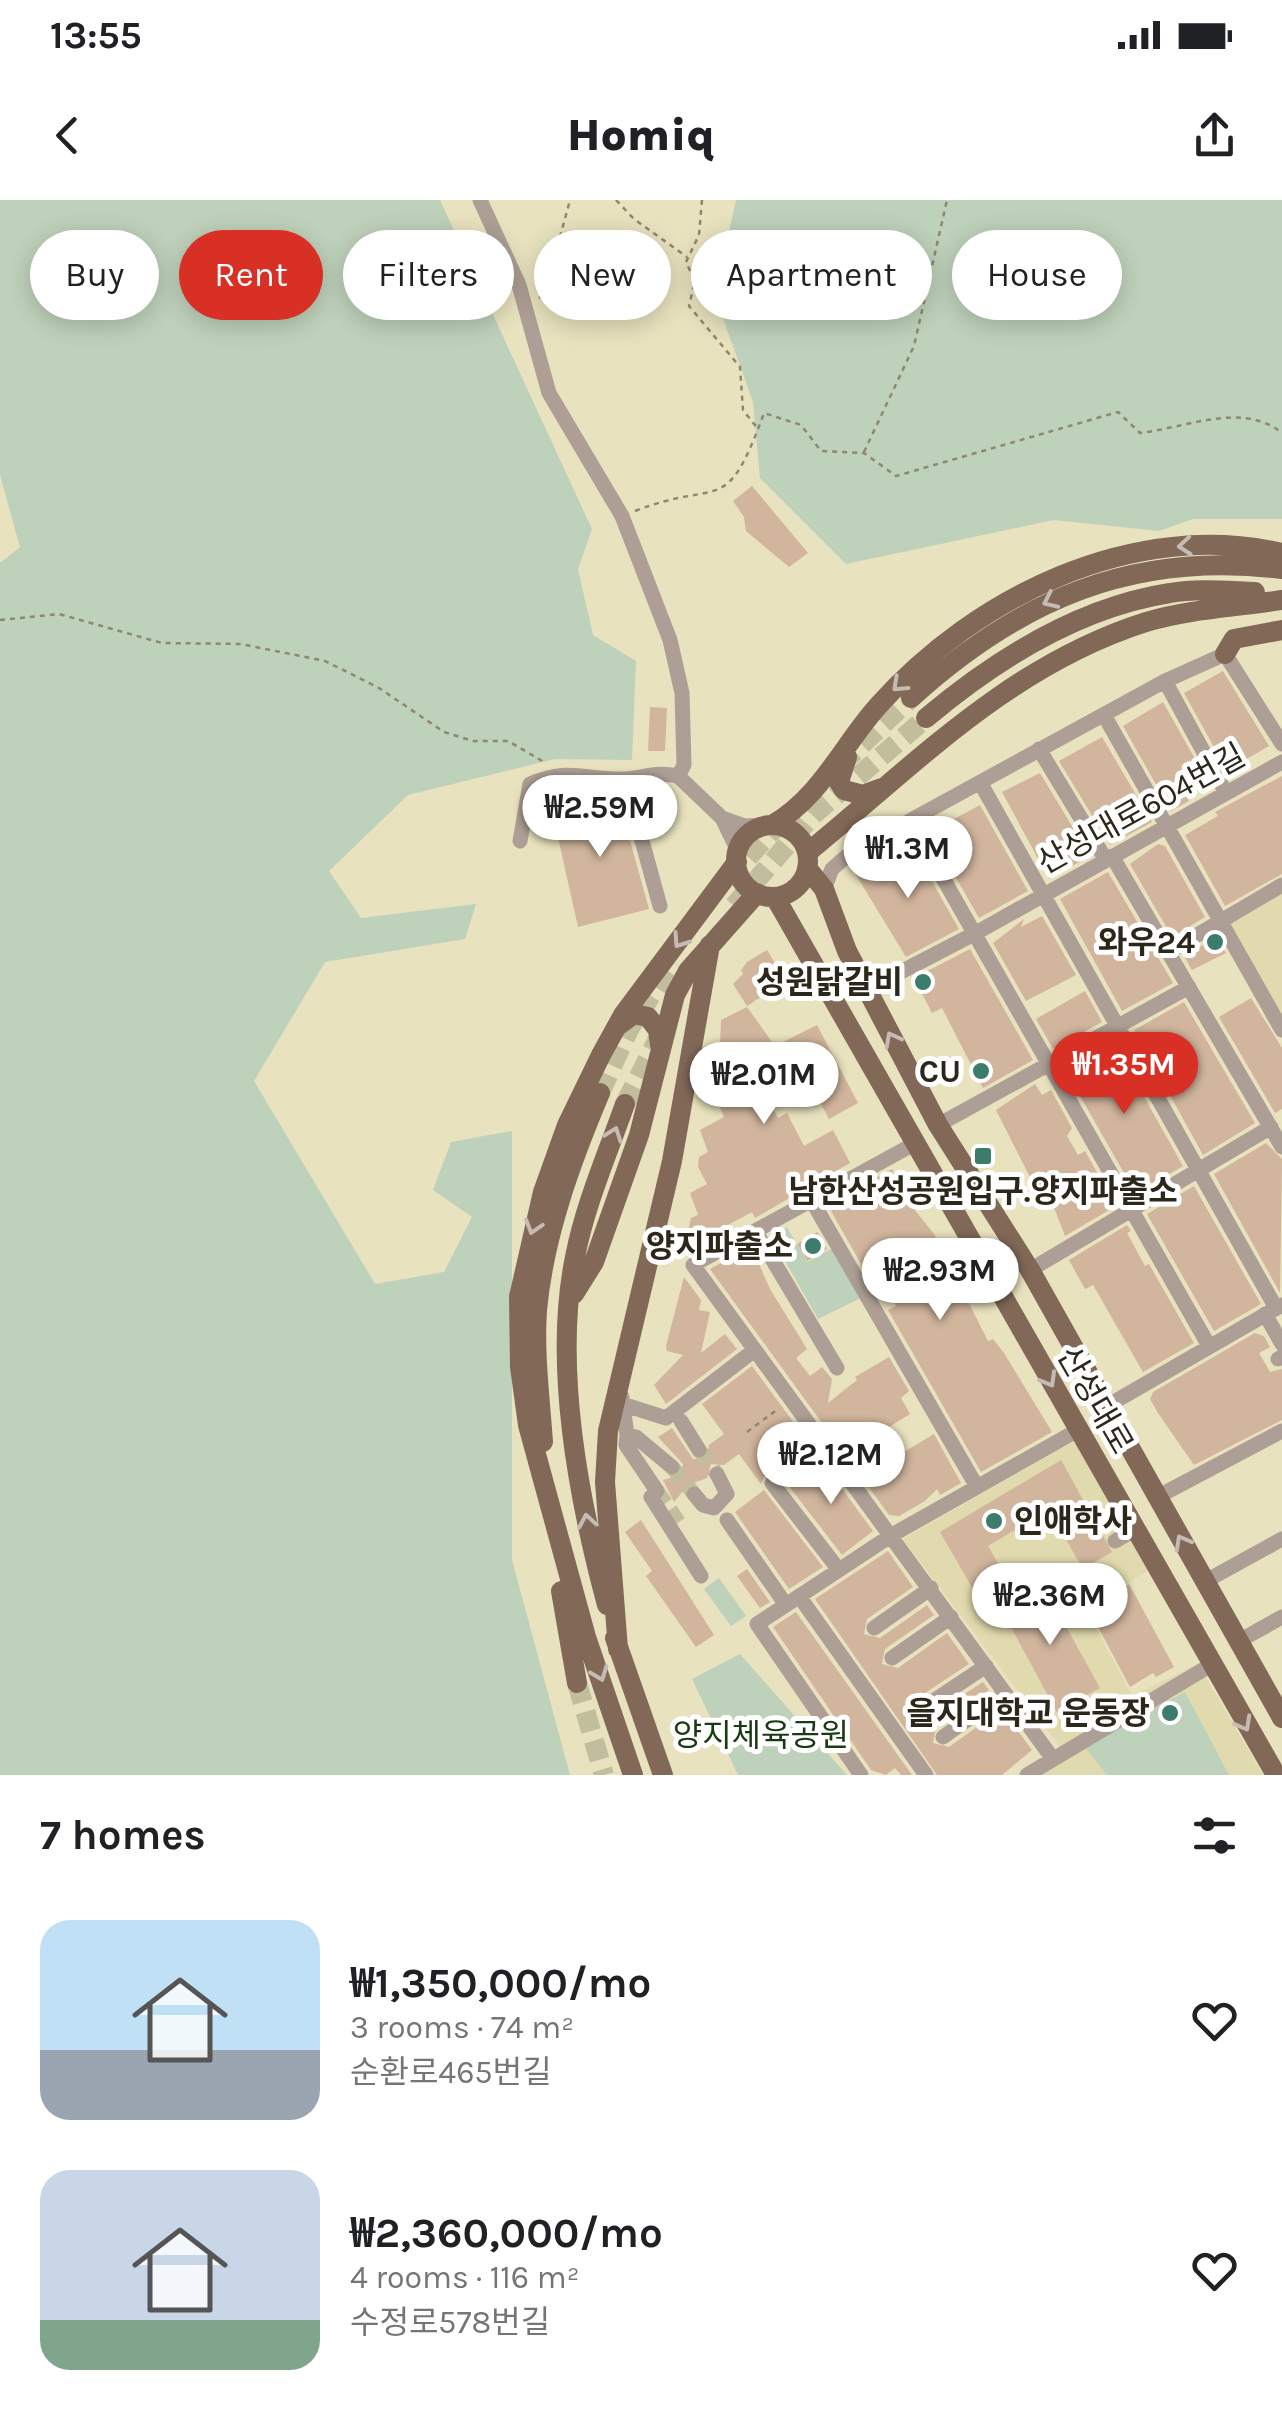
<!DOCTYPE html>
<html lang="en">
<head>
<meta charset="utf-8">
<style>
	:root { --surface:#fff; --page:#f6f6f6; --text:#202124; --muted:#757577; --accent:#d93025 }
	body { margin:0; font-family:Karla,"Noto Sans KR",sans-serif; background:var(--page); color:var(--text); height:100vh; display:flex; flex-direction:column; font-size:38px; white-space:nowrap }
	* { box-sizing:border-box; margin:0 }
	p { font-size:32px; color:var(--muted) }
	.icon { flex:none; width:55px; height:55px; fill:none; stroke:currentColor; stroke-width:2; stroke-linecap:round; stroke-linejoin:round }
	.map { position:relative; height:1575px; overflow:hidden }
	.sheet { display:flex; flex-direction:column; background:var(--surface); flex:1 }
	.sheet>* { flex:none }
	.banner { position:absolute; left:30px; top:30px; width:1222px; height:90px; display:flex; gap:20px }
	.price { position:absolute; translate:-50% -85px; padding:0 22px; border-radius:35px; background:#fff; color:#222; font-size:32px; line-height:65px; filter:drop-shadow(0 2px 5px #0008) }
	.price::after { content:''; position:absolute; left:50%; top:60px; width:30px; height:22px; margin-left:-15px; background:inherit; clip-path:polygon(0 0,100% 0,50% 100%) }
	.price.current { background:var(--accent); color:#fff }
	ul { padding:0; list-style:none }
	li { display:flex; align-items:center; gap:30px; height:250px; padding:0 40px }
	li span { display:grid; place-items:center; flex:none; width:280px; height:200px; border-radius:30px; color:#555 }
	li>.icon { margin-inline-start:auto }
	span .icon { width:120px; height:120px; fill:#fffc; stroke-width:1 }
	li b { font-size:42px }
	h2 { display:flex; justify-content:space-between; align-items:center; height:120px; padding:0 40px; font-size:42px }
	.chip { padding:0 35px; border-radius:45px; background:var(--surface); box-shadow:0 5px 25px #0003; font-size:35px; line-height:90px }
	.chip.current { background:var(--accent); color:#fff }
	.status { display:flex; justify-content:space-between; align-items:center; height:70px; padding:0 50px; background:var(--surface); direction:ltr }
	.status svg { height:28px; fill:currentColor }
	header { display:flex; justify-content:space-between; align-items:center; height:130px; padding:0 40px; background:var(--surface); font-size:45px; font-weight:800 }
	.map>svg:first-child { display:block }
	.built { fill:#e1daae }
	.green { fill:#bed1ba }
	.building { fill:#d1b59d }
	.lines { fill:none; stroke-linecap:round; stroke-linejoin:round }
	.minor-tunnel { stroke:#c2bd9d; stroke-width:15; stroke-dasharray:15 8; stroke-linecap:butt }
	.major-tunnel { stroke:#c2bd9d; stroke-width:20; stroke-dasharray:20 10; stroke-linecap:butt }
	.path { stroke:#8d886f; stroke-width:2.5; stroke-dasharray:5 5; stroke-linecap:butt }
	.minor { stroke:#ad9f95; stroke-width:15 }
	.major { stroke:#816857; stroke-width:20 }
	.oneway { stroke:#c6bbb3 }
	.poi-dot { fill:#3b7c6b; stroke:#fff; stroke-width:4 }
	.labels { text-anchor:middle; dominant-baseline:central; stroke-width:10; stroke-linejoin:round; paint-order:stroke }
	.street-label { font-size:32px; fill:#2b281b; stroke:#fff }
	.poi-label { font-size:32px; font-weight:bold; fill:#2b281b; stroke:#fff; text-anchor:end }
	.park-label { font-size:32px; fill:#193b14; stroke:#fff }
</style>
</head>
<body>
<div class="status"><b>13:55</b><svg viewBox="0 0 49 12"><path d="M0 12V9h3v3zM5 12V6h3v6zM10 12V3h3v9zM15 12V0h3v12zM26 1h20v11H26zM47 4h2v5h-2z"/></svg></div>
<header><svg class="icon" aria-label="back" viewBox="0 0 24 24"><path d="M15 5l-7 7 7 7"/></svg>Homiq<svg class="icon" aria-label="share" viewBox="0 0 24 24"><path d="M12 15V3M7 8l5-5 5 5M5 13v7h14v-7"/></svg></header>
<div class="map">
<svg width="1282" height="1575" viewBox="0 0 1282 1575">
	<rect width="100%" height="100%" fill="#e8e2be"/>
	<!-- built -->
	<path class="built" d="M1282,685V831L1221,721Z
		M1075,1241L1148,1371L1107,1395L1116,1412L1094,1424L1132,1496L1198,1464L1263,1575H1040L1068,1557L903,1339Z"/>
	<!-- green -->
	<path class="green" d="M0,0H440L592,329L578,369L593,435L636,461L632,560L555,559L408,595L329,671L361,718L476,704L465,739L325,762L254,881L375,1084L444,1072L472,1017L433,990L451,942L512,931V1360L570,1575H0V363L20,347L0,275Z
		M736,0H1282V319H1193L1159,331L1054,320L846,364L760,278L753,202L715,96Z
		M787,1027L807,1062L833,1048L863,1097L818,1119L771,1036Z
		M719,1378L746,1416L731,1426L704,1389Z
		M740,1454L847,1575H738L692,1479Z
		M1185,1492L1229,1575H1107L1083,1545Z"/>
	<!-- building -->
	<path class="building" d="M752,286L808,353L789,367L746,331L744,317L733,301Z
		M1223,471L1269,546L1243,561L1247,568L1231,578L1184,493Z
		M1163,502L1195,559L1199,586L1185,594L1189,601L1171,611L1123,526Z
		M650,507L667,508L665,551H648Z
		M1102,537L1152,622L1110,645L1059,561Z
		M1040,573L1090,656L1049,679L1002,592Z
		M1282,576V674L1225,706L1185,635L1218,616L1215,612Z
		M586,589L616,590L649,709L578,727L553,615L590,607Z
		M980,605L1028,691L979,718L930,632Z
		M909,641L959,729L906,757L856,675L906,648L904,644Z
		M1158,644L1165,646L1205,717L1172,737L1130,664Z
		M1108,672L1173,783L1122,811L1060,699Z
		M1042,716L1076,775L1026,801L993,743L1024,719L1021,727Z
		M1215,738L1226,753L1192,770L1184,756Z
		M970,749L1033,860L983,888L942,808L932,813L914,778Z
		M767,750L779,770L760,782L767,793L747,806L733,784L743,774L741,770L747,762Z
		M1085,791L1102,822L1053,849L1036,819Z
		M1251,798L1282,848V909L1275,913L1219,817Z
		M1184,802L1255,923L1203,955L1134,830Z
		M747,807L775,846L817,825L858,903L829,919L806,876L766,897L778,918L787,913L804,946L833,930L850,963L755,1018L752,1012L726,1026L729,1032L694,1052L686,1041L691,1018L698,1015L690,993L707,984L698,967L699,957L708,952L700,930L724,917L713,892L735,880L720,872L712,851L720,844L721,820Z
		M1113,842L1183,966L1136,994L1064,868Z
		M1035,884L1042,895L1051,890L1072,928L1067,936L1078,955L1085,951L1116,1006L1065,1036L1044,982L1035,987L996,910Z
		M1266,943L1282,959L1280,1093L1214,974Z
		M892,969L910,1004L934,1034L988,1141L993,1139L1004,1153L1052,1232L981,1272L888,1110L896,1106L873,1064L864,1069L827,1004Z
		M1194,986L1261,1104L1214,1131L1147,1014Z
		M1127,1025L1131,1031L1127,1033L1145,1066L1149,1064L1194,1143L1143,1172L1093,1085L1085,1089L1069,1060Z
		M817,1032L827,1049L807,1061L797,1044Z
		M751,1046L770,1089L807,1149L796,1158L810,1176L822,1167L832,1179L828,1203L857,1180L855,1177L889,1157L909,1191L901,1198L910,1214L881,1232L899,1255L934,1234L961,1283L940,1295L937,1289L925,1301L899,1316L889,1315L710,1069Z
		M684,1077L701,1100L699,1110L710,1112L701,1153L725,1134L737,1149L666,1204L654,1185L683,1155L667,1151L666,1146Z
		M1255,1133L1264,1136L1270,1147L1259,1153L1270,1172L1282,1169V1220L1194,1265L1158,1213L1150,1199L1153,1192Z
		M752,1166L808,1242L765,1274L761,1284L739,1254L724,1265L711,1264L707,1278L688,1285L674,1302L663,1280L680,1275L683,1264L658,1237L672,1228L693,1259H706L709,1245L724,1234L702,1204Z
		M821,1260L873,1331L842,1355L788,1285Z
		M1061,1260L1112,1352L1083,1369L1049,1310L988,1346L1007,1379L977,1396L940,1332Z
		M764,1290L823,1367L789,1389L735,1312Z
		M641,1320L714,1435L696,1447L646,1376L652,1371L625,1332Z
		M888,1351L913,1387L867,1419L864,1434L880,1438L927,1405L934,1415L885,1449L882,1464L898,1468L947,1433L969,1464L925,1493L923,1509L937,1512L983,1482L989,1490L936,1528L933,1543L949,1547L1002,1509L1032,1550L1002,1575H937L815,1399Z
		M747,1369L770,1402L760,1408L737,1376Z
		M1042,1383L1100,1488L1057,1512L1000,1407Z
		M1129,1384L1174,1467L1156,1477L1153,1473L1130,1487L1097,1425L1119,1412L1110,1395Z
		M796,1412L912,1575H901L895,1568L886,1575L871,1570L773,1427Z"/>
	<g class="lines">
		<!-- minor-tunnel -->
		<path class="minor-tunnel" d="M699,1250L717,1274
			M672,1267L694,1294
			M657,1291L682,1327"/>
		<!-- major-tunnel -->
		<path class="major-tunnel" d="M840,565L911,498
			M728,679L786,616
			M734,706L813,615L926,518
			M600,893L629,829L673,762
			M625,904L660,835
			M577,1483L604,1575"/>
		<!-- path -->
		<path class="path" d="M616,0L634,19L687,57
			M702,0L699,35L686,62L695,81L689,106L740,167L743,210L758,229
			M539,98L544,96L550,106L571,93L557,48L570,0
			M864,252L914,146L947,0
			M635,311C722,277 725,320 764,213L801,225L821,251L864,253L896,276L1118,212L1140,233C1185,228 1243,201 1282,233
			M0,420L59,414L162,443L241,444L325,461L379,488L444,532L473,541H508L544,562
			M747,1232L778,1209"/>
		<!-- minor -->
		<path class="minor" d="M480,0L519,85L549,193L622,316L670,440L682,493L684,565L678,576L722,618L738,651
			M1165,481L1226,593
			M1104,515L1282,830
			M1039,549L1106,660
			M625,579L660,706
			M981,584L1276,1108
			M722,618L745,626L767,625
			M911,622L1209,1146
			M520,641L530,584C568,567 585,580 624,579C646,578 654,571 678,576
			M1112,656L1282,947
			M824,689L832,669L849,654L1165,481L1225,454L1282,544
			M1170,751L1282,685
			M866,790L974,734L1282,562
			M938,925L1189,787
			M914,944L693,1065L1053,1559
			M812,1001L977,1287
			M756,1032L837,1168
			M1030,1070L1271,927
			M1265,1114L1282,1144
			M1278,1159L1282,1157
			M622,1197L627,1236L636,1237L672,1267
			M622,1204L666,1218L752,1152
			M1107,1206L1282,1105
			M681,1221L699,1250
			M627,1236L626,1245L657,1291L651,1297L701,1376
			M823,1244L772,1283L839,1370
			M694,1294L703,1305L714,1308L727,1294L717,1274
			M1157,1297L1282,1231
			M727,1320L786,1405
			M1115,1341L1134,1330
			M1204,1382L1282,1339
			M799,1396L926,1575
			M874,1428L931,1388
			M1237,1442L1282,1417
			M892,1458L951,1417
			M932,1502L986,1466
			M943,1537L1005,1493
			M861,1575L757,1424L892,1335L1078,1230
			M1027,1575L1211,1465"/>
		<!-- major -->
		<path class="major" d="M1225,454L1234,439L1282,430
			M911,498C1020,399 1133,351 1282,369
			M926,518C995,460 1079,407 1170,393C1198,388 1227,391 1255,392
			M847,557L839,582L844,590L863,595L882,588
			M772,625C820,598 843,545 878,506C976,396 1134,319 1282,353
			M736 661a36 36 0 1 1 72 0a36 36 0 1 1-72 0Z
			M807,653C915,565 1008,466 1146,422C1190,409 1237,407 1282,400
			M807,668L824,689L847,751L938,925L1030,1070L1282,1518
			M775,697L1276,1575
			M619,825L634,814L648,817L658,830L660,845
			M574,1094L594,1062L639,935L675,795L688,771L757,693
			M543,1242C540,1199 534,1153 537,1110C544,1035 571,962 600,893
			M561,1391L577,1483
			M607,1405C579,1301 553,1164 575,1057C585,1005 607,955 625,904
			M615,1438L663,1575
			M618,1449L605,1282L608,1231L672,961L710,745
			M633,1575L586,1437L528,1225L520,1167L519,1097L543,992L567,925L601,855L623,815L737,662"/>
	</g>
	<!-- one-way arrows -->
	<defs><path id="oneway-chevron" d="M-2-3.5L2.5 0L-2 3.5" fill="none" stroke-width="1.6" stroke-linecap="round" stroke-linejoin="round" transform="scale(2.5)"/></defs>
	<g class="oneway">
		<use href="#oneway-chevron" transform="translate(1185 346) rotate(175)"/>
		<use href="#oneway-chevron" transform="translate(1050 401) rotate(155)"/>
		<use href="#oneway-chevron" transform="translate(899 485) rotate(137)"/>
		<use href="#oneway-chevron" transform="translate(680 741) rotate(124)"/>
		<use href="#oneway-chevron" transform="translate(892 839) rotate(-118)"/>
		<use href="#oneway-chevron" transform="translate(614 934) rotate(-70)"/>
		<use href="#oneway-chevron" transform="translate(533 1027) rotate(107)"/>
		<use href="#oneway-chevron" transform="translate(1049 1180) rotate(60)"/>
		<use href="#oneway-chevron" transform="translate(587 1321) rotate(-100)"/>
		<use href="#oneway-chevron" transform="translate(1182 1342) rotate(-119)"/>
		<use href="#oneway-chevron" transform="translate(600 1474) rotate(69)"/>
		<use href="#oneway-chevron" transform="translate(1244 1524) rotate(61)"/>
	</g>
	<!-- markers -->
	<g class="poi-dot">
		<circle cx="1215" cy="742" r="10"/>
		<circle cx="923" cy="782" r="10"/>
		<circle cx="981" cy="871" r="10"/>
		<rect x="973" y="946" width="20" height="20" rx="5"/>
		<circle cx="813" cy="1046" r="10"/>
		<circle cx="994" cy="1321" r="10"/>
		<circle cx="1170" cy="1513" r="10"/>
	</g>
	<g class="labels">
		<!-- street labels -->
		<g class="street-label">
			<text transform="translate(1141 609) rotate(-29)">산성대로604번길</text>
			<text transform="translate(1095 1200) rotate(60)">산성대로</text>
		</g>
		<!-- poi labels -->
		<g class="poi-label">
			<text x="1195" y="742">와우24</text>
			<text x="903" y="782">성원닭갈비</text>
			<text x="961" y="871">CU</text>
			<text x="983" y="991" text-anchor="middle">남한산성공원입구.양지파출소</text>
			<text x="793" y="1046">양지파출소</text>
			<text x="1014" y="1321" text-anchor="start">인애학사</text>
			<text x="1150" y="1513">을지대학교 운동장</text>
		</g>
		<!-- park labels -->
		<g class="park-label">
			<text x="761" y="1535">양지체육공원</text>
		</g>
	</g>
</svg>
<b class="price" style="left:600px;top:660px">₩2.59M</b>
<b class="price" style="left:908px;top:701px">₩1.3M</b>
<b class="price current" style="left:1124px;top:917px">₩1.35M</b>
<b class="price" style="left:764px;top:927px">₩2.01M</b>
<b class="price" style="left:940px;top:1123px">₩2.93M</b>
<b class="price" style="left:831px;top:1307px">₩2.12M</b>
<b class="price" style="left:1050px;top:1448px">₩2.36M</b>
<div class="banner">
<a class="chip">Buy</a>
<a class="chip current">Rent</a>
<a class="chip">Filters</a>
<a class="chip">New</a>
<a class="chip">Apartment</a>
<a class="chip">House</a>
</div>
</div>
<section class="sheet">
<h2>7 homes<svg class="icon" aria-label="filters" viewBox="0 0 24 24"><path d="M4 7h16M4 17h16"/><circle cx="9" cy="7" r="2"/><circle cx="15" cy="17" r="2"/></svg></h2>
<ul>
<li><span style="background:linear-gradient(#bfe0f5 65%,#9aa5b1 0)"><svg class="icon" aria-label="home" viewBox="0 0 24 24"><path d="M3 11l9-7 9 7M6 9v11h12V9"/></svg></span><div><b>₩1,350,000/mo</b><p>3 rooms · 74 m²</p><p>순환로465번길</p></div><svg class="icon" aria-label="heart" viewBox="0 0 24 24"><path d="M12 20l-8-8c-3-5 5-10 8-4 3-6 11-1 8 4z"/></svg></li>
<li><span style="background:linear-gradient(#c9d6e8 75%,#7fa58c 0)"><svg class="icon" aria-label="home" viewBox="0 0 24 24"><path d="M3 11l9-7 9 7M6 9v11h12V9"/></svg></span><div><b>₩2,360,000/mo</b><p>4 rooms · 116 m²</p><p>수정로578번길</p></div><svg class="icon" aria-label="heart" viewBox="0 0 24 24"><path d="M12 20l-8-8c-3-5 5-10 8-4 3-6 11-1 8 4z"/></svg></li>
</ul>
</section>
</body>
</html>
